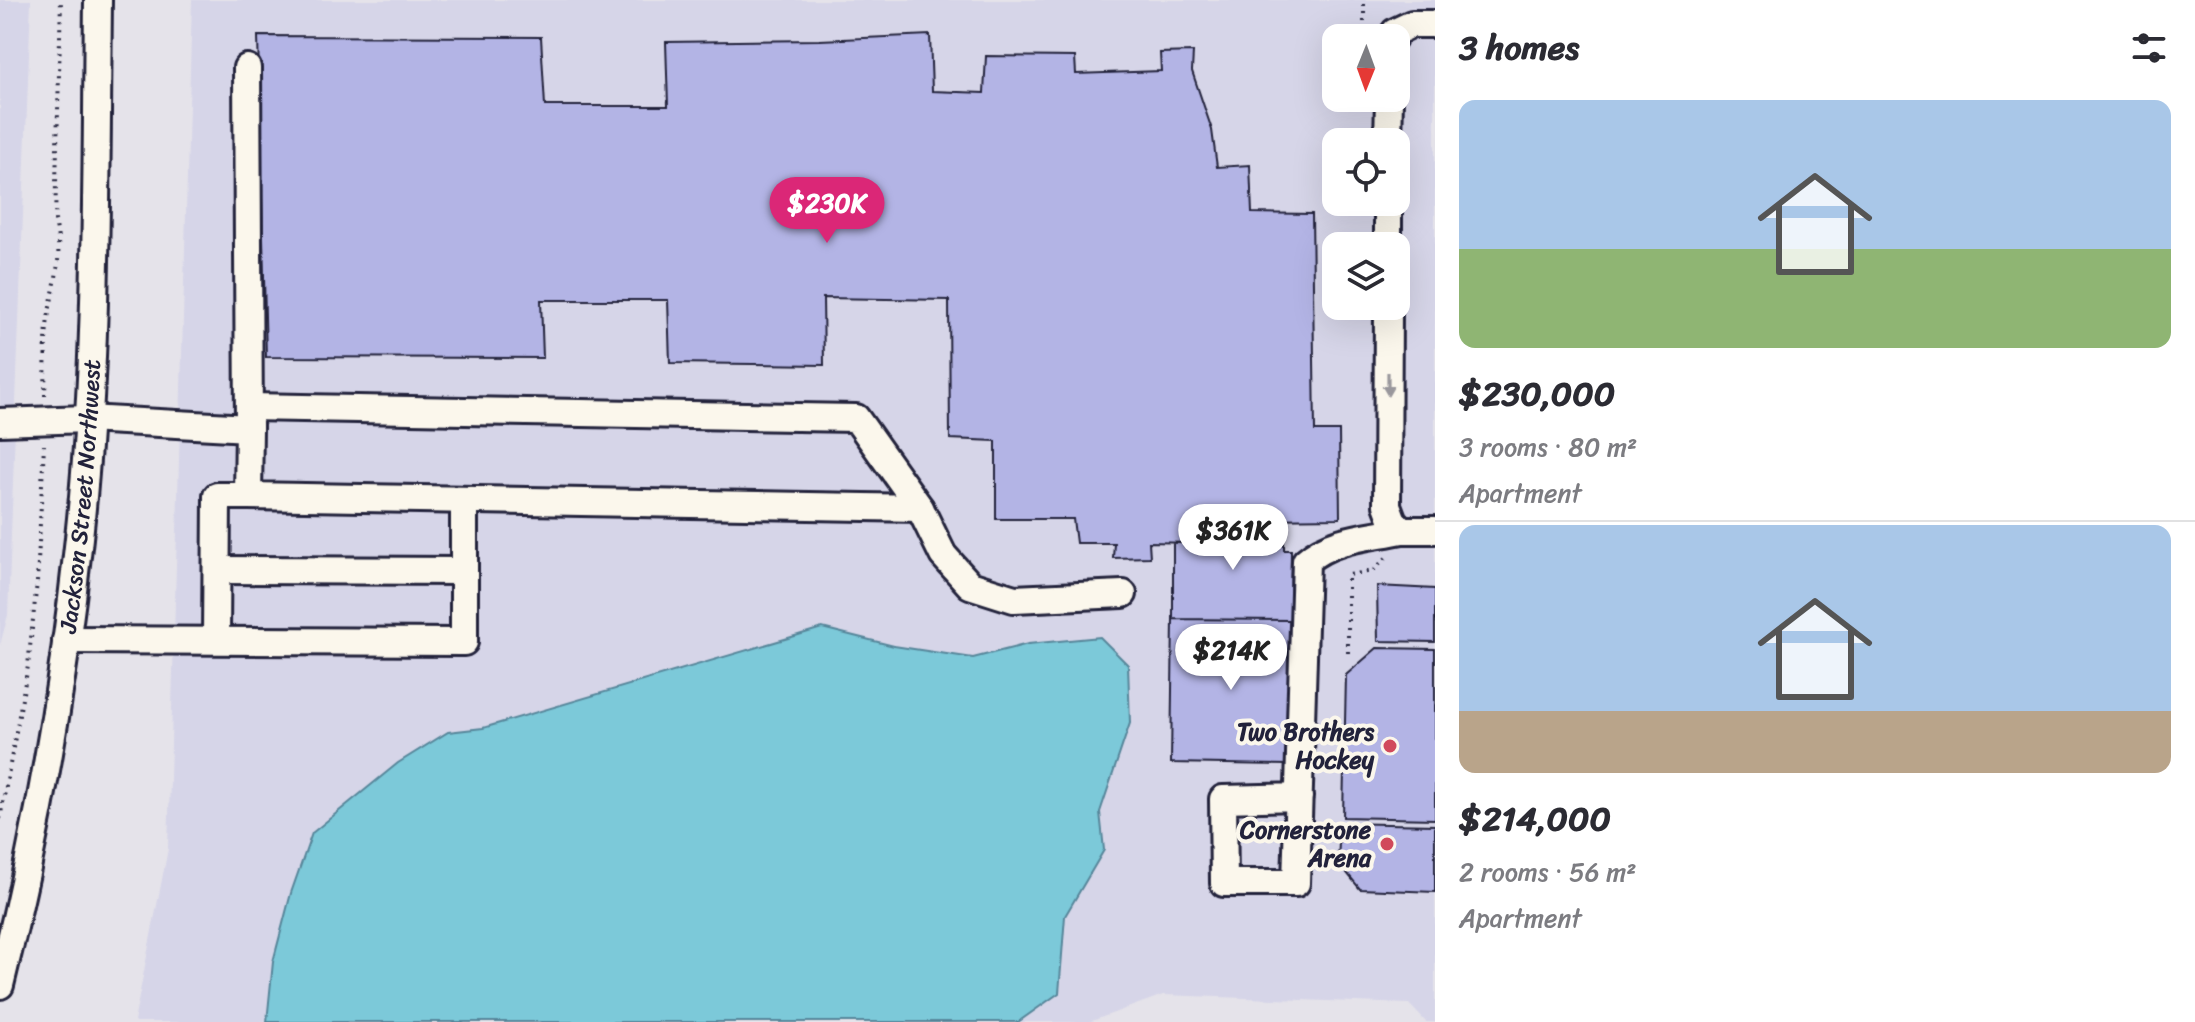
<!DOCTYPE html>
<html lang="en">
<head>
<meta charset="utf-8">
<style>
	:root { --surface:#fff; --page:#f2f2f3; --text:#2b2b33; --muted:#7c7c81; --line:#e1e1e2; --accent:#db2777 }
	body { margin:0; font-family:Sriracha,sans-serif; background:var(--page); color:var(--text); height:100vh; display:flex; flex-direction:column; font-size:30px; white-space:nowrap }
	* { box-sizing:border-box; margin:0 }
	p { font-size:26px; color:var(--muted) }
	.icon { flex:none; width:44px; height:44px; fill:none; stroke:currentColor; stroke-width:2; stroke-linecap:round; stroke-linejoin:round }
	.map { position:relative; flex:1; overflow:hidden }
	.panel { display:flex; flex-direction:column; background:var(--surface); width:760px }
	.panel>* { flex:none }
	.needle { width:52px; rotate:181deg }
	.buttons { position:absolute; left:1322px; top:24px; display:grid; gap:16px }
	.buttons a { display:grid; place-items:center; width:88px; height:88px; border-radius:16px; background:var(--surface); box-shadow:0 8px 32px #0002; font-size:40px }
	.price { position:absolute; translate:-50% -68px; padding:0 18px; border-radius:28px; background:#fff; color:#222; font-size:26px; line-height:52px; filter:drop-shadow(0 2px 4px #0008) }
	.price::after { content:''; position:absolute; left:50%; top:48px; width:24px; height:18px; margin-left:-12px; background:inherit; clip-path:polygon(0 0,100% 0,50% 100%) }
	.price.current { background:var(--accent); color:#fff }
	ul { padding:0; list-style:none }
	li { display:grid; align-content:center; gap:16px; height:424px; padding:0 24px }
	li+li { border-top:2px solid var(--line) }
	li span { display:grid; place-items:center; height:248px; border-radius:16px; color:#555 }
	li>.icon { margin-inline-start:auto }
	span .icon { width:144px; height:144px; fill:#fffc; stroke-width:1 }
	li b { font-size:34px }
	h2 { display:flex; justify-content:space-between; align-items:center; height:96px; padding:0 24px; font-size:34px }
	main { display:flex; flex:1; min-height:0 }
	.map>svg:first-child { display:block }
	.built { fill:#d6d5e8; fill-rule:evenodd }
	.water { fill:#7bc9d9; stroke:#57869a; stroke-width:2 }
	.building { fill:#b3b4e5; stroke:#22223b; stroke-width:2 }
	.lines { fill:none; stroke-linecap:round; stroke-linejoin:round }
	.minor-casing { stroke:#22223b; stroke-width:32 }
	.path { stroke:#22223b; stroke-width:4; stroke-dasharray:2 6; stroke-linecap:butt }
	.minor { stroke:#fbf7ec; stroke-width:26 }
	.oneway { fill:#99979c }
	.poi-dot { fill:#d1495b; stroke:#fbf7ec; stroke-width:3 }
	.labels { text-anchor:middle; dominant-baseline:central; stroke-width:8; stroke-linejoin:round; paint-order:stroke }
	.street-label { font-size:24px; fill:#22223b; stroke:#fbf7ec }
	.poi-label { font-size:24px; font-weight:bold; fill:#22223b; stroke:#fbf7ec; text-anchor:end }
</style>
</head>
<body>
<main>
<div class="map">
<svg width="1435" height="1022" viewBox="0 0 1435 1022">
	<rect width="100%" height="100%" fill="#e5e3ea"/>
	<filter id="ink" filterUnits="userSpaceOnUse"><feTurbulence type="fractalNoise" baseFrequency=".0125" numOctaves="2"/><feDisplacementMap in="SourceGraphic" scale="16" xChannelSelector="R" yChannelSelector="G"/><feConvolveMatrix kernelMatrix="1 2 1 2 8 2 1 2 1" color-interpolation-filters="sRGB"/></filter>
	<g filter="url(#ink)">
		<!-- built -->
		<path class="built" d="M0,0H31L8,615L0,645Z
			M192,0H1435V1022H1426L1409,1004L1163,995L1089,1022H134L168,849ZM1336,38H1396V98H1336ZM1336,142H1396V202H1336ZM1336,246H1396V306H1336Z"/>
		<!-- water -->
		<path class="water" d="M822,628L894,646L973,658L1028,644L1100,637L1128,665L1130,723L1100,812L1104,850L1065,916L1059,993L1018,1022H267L273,962L291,893L312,833L398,763L448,732L483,728Z"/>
		<!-- building -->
		<path class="building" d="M930,35L932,91L984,93L986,56L1075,57L1076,74L1161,71L1160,53L1193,52L1192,71L1212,130L1217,167L1250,165L1252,213L1312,214L1315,431H1339L1340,518L1192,520V543L1149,542L1150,557L1113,558L1114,543H1076L1073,519H996V441L950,439L949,300L823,298L824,365L670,363L668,300H541L543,358L266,357L258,36L541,37L545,106H668L666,42L820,40Z
			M1192,520H1284V550H1291L1290,620L1173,619V543H1192Z
			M1377,586L1435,589V642L1378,641Z
			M1173,619L1290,620L1288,765L1171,763Z
			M1377,648L1435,649V819L1343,817L1346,675Z
			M1340,823L1435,825V892L1360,889L1338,862Z"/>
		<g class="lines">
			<defs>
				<g id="minor">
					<path d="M1393,38L1395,32L1412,24H1435"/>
					<path d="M1388,142L1389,98"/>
					<path d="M1388,246V202"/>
					<path d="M1388,306L1387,505L1393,521L1402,530H1435"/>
					<path d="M249,407L856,418L920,508L943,555L970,585L1014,599L1123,594"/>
					<path d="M0,422L87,419L249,428L247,68"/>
					<path d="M249,428L248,496L920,508"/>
					<path d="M218,570L464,571"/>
					<path d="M66,640L464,642V500"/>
					<path d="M216,640L217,496H248"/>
					<path d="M1299,797L1223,799L1224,883H1296L1306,561C1332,538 1369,537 1402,530"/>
					<path id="s1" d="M0,985C37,838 63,689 79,538C98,360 96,179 98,0"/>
				</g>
			</defs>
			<!-- minor casing -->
			<use href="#minor" class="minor-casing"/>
			<!-- path -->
			<path class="path" d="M1364,38V0
				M45,396C46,367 44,335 50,307C57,274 62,254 55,220L61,0
				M1348,653V575L1373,571L1386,558
				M0,819L28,666L37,582L44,445"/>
			<!-- minor -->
			<use href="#minor" class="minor"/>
		</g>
		<!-- one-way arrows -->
		<defs><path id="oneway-solid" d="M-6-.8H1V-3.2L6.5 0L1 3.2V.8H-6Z" transform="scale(2)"/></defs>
		<use class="oneway" href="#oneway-solid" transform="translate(1388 384) rotate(90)"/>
	</g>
	<!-- markers -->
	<g class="poi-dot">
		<circle cx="1390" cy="746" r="8"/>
		<circle cx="1387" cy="844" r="8"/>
	</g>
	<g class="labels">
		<!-- street labels -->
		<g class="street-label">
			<text stroke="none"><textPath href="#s1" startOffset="496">Jackson Street Northwest</textPath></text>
		</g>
		<!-- poi labels -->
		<g class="poi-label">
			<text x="1374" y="732">Two Brothers<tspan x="1374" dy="28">Hockey</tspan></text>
			<text x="1371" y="830">Cornerstone<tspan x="1371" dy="28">Arena</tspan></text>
		</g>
	</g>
</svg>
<div class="buttons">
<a><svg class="needle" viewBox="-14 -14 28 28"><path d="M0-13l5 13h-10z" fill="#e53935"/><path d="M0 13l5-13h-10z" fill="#7c7c81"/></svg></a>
<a><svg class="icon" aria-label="locate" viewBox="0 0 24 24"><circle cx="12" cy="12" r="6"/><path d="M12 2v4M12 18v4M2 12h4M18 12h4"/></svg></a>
<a><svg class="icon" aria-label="layers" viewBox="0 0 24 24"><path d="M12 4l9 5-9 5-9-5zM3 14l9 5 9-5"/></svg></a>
</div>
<b class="price current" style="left:827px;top:245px">$230K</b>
<b class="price" style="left:1233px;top:572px">$361K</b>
<b class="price" style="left:1231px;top:692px">$214K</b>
</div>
<section class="panel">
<h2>3 homes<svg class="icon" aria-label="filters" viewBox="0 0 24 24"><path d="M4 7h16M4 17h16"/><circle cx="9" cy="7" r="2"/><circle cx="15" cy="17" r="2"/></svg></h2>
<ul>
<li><span style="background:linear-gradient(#a9c7e8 60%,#8fb573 0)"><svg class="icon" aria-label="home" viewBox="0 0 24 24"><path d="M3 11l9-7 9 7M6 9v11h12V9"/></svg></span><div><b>$230,000</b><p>3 rooms · 80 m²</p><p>Apartment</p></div></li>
<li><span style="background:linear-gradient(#a9c7e8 75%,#b9a48a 0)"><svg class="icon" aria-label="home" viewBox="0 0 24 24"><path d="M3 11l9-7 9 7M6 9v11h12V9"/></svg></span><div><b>$214,000</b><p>2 rooms · 56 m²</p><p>Apartment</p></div></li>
</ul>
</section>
</main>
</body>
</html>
